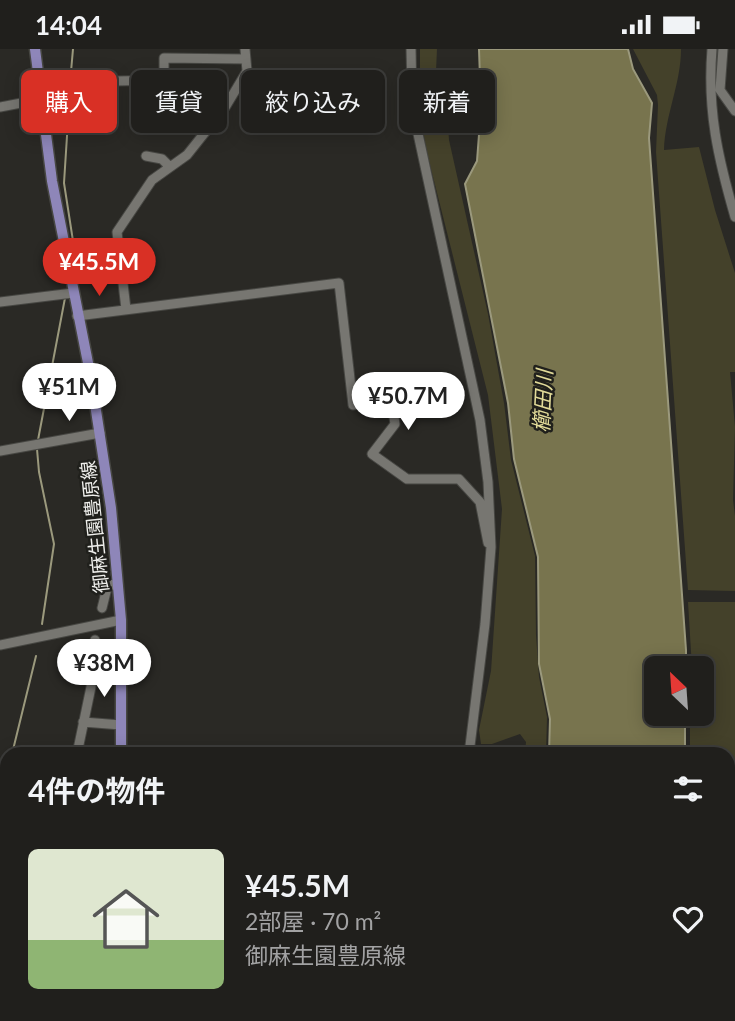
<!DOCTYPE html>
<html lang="ja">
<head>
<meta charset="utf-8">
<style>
	:root { --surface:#201f1c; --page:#2d2c29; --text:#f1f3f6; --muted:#a2a2a3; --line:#3d3d3b; --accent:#d93025 }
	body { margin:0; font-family:Lato,"Noto Sans JP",sans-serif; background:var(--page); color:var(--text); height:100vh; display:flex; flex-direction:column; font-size:26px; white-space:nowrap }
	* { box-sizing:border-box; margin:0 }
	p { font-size:23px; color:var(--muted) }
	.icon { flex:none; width:38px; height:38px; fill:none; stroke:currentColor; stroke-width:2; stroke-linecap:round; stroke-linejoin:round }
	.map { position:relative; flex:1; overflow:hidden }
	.details { position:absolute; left:0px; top:698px; width:735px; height:275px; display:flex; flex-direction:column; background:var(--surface); border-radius:21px 21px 0 0; box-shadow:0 4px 18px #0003,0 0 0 2px var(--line) }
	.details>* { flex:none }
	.banner { position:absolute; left:21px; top:21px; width:693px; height:63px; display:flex; gap:14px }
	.needle { width:46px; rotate:335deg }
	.buttons { position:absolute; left:644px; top:607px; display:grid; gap:14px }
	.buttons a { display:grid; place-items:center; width:70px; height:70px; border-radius:10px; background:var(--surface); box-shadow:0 4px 18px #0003,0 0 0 2px var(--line); font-size:35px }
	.price { position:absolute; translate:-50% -60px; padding:0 16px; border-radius:24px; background:#fff; color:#222; font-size:23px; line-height:46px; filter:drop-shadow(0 2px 4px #0008) }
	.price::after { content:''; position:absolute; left:50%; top:42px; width:21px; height:16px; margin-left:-10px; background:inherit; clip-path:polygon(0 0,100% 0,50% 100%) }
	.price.on { background:var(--accent); color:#fff }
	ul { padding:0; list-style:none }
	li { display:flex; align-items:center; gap:21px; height:175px; padding:0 28px }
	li+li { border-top:2px solid var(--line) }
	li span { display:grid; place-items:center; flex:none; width:196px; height:140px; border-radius:10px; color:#555 }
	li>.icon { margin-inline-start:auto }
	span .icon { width:84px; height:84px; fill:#fffc; stroke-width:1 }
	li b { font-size:30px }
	h2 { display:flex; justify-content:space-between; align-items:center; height:84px; padding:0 28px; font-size:30px }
	.chip { padding:0 24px; border-radius:10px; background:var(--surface); box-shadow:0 4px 18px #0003,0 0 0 2px var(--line); font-size:24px; line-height:63px }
	.chip.on { background:var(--accent); color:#fff }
	.status { display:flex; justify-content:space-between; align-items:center; height:49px; padding:0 35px; background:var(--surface); direction:ltr }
	.status svg { height:19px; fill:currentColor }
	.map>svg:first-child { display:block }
	.green { fill:#44412a }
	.water { fill:#78744e; stroke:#9b997d; stroke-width:2 }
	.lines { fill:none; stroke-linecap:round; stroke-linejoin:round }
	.stream { stroke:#9b997d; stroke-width:2 }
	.minor-casing { stroke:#474743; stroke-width:11 }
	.major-casing { stroke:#474743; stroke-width:13 }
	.minor { stroke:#777671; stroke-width:9 }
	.major { stroke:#8e86b9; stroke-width:10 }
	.labels { text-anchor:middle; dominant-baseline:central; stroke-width:5; stroke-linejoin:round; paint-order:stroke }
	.street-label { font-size:19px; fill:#eeeeeb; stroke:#20201c }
	.water-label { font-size:21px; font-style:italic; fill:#e2db99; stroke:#20201c }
</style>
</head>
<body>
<div class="status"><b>14:04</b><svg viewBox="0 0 49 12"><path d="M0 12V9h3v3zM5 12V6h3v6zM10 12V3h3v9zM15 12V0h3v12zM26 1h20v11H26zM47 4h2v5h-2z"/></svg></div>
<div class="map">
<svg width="735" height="972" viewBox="0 0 735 972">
	<rect width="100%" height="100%" fill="#2a2925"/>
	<!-- green -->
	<path class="green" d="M420,0H437L436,22L446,49L449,91L488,265L504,354L511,411L535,507L536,586L539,628L547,668L546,705H525L526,693L520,685L492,695H481L479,681L491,622L502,460L488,346L426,100L420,61Z
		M633,0H681C681,35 665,66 664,101L699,98L715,161L735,224V323H730L735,378L733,451L735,467V542L688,541L656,103L658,56L657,46Z
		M688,553H735V972H715V966H728V705H690V665H702V620L692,619Z
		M450,966H570L571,972H450Z"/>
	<!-- water -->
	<path class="water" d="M479,0H628L633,20L652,54L649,89L686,601V619L656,620V665H685V705H549L550,670L539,615L538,508L514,410L508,354L465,135L477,112L481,59Z
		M575,966H712V972H576Z"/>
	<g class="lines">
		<!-- stream -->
		<path class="stream" d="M70,34L73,0
			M70,40L64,134L73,192L72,206
			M38,391L65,249
			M37,400L39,423L54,495L42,575
			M12,705L36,607
			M0,748L7,727
			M0,939L3,972"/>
		<defs>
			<path id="minor" d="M411,0L412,47L415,71L480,371L488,433L491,498L485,575L469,705
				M712,0C707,61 718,109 735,168
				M723,0L720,41L735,62
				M40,41L117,32L164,31V9L246,10
				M0,58L42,50
				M146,107L162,110L170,118
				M0,253L73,244
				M126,260L117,183L152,131L187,106L226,57L247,22L245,0
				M77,267L339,234L353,356L391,350L395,375L372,405L407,430H459L480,453L488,494
				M0,402L100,384
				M102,559L108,535L118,537
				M0,596L121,571
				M83,673L121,676
				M77,705L91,638L95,591
				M0,779L7,778
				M0,827L7,826
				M440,966V972"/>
			<path id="major" d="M35,0L52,132L91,329L111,459L121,571V705
				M97,972V966"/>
		</defs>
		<!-- minor casing -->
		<use href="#minor" class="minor-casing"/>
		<!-- major casing -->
		<use href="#major" class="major-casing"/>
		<!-- minor -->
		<use href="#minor" class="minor"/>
		<!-- major -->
		<use href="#major" class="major"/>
	</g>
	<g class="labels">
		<!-- street labels -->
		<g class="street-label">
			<text transform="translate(94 478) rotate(-96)">御麻生園豊原線</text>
		</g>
		<!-- water labels -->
		<g class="water-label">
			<text transform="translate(542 352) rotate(-87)">櫛田川</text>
		</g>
	</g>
</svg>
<div class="buttons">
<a><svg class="needle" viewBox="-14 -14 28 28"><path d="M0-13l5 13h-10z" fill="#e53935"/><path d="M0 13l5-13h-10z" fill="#a2a2a3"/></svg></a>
</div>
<b class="price on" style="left:99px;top:249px">¥45.5M</b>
<b class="price" style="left:69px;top:374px">¥51M</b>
<b class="price" style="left:408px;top:383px">¥50.7M</b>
<b class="price" style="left:104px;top:650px">¥38M</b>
<div class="banner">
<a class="chip on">購入</a>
<a class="chip">賃貸</a>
<a class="chip">絞り込み</a>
<a class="chip">新着</a>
</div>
<section class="details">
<h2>4件の物件<svg class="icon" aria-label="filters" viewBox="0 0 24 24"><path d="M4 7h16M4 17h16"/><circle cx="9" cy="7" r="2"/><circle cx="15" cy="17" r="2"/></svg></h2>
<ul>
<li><span style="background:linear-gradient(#dfe7d0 65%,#8fb573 0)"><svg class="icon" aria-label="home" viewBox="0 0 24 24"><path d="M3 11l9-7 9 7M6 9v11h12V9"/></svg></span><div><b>¥45.5M</b><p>2部屋 · 70 m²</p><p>御麻生園豊原線</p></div><svg class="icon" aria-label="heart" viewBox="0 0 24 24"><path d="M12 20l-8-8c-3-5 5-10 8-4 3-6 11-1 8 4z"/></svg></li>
</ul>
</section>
</div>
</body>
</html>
